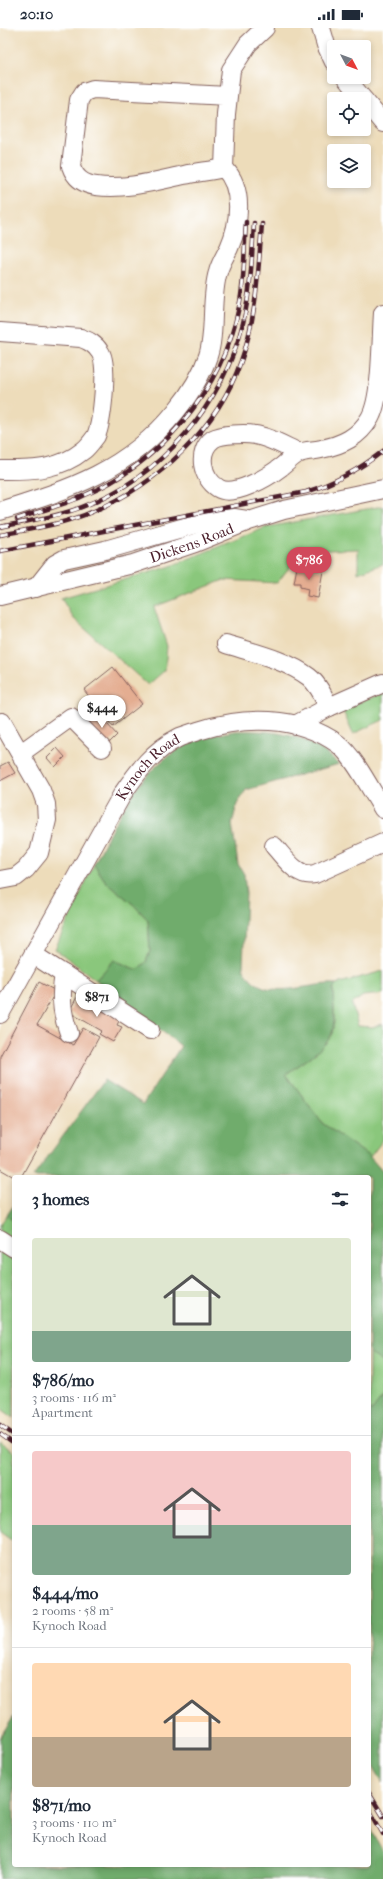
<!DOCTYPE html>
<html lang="en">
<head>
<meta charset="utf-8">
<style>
	:root { --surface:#fff; --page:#f2f2f3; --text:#1f2937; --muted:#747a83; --line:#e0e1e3; --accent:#d1495b }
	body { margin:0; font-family:"IM FELL French Canon",serif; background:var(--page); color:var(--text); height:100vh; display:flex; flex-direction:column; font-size:15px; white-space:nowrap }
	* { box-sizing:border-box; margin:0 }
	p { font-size:13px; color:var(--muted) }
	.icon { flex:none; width:22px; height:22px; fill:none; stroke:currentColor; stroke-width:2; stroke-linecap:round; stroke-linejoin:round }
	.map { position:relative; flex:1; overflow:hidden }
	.drawer { position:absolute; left:12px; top:1147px; width:359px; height:692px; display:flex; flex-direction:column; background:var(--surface); border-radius:4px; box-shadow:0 2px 6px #0003 }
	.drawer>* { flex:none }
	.needle { width:26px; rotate:131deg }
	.buttons { position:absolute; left:327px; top:12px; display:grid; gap:8px }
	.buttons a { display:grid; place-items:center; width:44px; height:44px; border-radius:4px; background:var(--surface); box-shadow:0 2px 6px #0003; font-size:20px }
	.price { position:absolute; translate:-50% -34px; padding:0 9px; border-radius:14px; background:#fff; color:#222; font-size:13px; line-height:26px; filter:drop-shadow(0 1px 2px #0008) }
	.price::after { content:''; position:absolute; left:50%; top:24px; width:12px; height:9px; margin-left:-6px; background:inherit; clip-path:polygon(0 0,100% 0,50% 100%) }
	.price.on { background:var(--accent); color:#fff }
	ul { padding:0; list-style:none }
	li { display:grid; align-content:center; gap:8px; height:212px; padding:0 20px }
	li+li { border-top:1px solid var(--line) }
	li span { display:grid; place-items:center; height:124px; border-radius:4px; color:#555 }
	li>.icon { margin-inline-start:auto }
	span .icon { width:72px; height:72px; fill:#fffc; stroke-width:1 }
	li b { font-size:17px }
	h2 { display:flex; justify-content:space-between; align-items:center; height:48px; padding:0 20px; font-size:17px }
	.status { display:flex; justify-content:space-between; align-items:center; height:28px; padding:0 20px; background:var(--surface); direction:ltr }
	.status svg { height:11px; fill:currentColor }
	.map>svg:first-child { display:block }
	.green { fill:#8ac77c; stroke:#6a7354 }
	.forest { fill:#6fac6c; stroke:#5c664c }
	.building { fill:#e4ad91 }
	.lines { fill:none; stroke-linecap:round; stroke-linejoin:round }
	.minor-casing { stroke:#83615d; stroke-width:20 }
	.minor { stroke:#fff; stroke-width:18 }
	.rail-casing { stroke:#4a1f2b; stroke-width:4.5 }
	.rail { stroke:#fff; stroke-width:3; stroke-dasharray:9; stroke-linecap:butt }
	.labels { text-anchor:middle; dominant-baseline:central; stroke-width:3; stroke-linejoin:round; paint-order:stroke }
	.street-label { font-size:15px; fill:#4a1f2b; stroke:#fff }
</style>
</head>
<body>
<div class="status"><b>20:10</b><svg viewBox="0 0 49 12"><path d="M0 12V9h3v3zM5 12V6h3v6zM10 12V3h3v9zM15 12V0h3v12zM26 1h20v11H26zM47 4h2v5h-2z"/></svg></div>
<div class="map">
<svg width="383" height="1851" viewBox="0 0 383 1851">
	<rect width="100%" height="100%" fill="#fff"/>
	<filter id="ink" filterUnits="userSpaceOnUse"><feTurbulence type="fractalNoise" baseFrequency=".025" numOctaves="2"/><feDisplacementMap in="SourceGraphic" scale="8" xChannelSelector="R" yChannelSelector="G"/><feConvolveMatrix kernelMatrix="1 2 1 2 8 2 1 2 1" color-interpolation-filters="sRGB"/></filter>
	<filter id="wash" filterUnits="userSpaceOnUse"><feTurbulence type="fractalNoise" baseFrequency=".012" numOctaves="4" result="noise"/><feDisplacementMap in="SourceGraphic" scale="16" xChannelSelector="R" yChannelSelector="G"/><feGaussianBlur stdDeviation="0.9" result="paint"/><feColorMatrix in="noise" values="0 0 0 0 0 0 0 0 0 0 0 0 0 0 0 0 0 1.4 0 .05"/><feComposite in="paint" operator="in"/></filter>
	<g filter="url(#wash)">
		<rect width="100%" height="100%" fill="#eddcba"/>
		<!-- green -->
		<path class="green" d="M383,478V536L358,545V521L302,523L277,555L224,552L154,579L167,618L165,642L148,657L74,591L61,570L168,539L267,499Z
			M383,665V692L353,706L342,681Z
			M94,836L106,854L134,877L148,892L150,923L146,934L137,942L114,932L96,952L55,921Z
			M383,943V966L363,968L352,976L358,998L372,999L383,996V1112L370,1129L322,1095L286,1046C299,1037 327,1020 332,1005C336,991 333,975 333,961L336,956Z
			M7,1187L14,1194V1390L0,1380V1197Z
			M369,1325L383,1334V1368L372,1383L369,1382Z
			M0,1414L14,1424V1514L0,1504Z"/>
		<!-- forest -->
		<path class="forest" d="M235,703C276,702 308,706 339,736L246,762L237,776L232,796L238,836L244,846L246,866L243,939C261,978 306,954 336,956L333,961C333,975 336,991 332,1005C327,1020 299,1037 286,1046L322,1095L370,1129L383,1144V1334L369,1325V1149H33L104,1052L143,1076L181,1018L96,952L114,932L137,942L146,934L150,923L148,892L134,877L106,854L94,836C118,789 141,736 193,714C206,708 221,706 235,703Z
			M14,1177V1194L7,1187Z
			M383,1368V1755L369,1731V1382L372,1383Z
			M14,1688V1837H369V1797L383,1824V1851H0V1710Z"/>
		<g id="blocks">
			<!-- building -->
			<path class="building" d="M297,539L323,543L318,570L307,568L308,561L300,559V555H294Z
				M113,639L142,676L113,699L84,662Z
				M98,686L117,707L107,717L87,696Z
				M57,720L65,729L55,739L47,730Z
				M8,734L15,745L0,753V738Z
				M39,954L56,963L37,997L73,1017L83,1000L99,1009L21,1149H14L0,1141V1028Z
				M78,967L120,991L117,997L122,999L113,1014L99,1006L102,1003L69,984Z"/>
		</g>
	</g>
	<g filter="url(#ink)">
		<use href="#blocks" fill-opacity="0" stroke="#83615d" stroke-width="1"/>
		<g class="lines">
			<defs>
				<g id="minor">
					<path d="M321,0L326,17L334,34"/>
					<path d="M345,49L363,71"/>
					<path d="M228,68L93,61L84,64L79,72L71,138C75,150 83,156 96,158C125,162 156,153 184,147C197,144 211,143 224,140L226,86L231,42L248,16L265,0"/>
					<path d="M364,72L383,95"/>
					<path d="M0,304L81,310C89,313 95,316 100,324C109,336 102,394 96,408C93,412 88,419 84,422C58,443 32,442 0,442"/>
					<path d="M300,425C286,419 270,409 255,407C246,405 221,406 213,411C196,424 202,450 218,460C233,470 268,449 281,439C287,435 293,427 300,425C306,422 315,423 321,421C342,417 359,409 370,390C382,369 381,311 383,285"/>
					<path d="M0,483C71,461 127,443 176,383C189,367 201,349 208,328C216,305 210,269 218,244C220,236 225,228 229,220C240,195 244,160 224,140"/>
					<path d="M36,560L55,536L64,531L105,522L206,493L234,490L247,492"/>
					<path id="s1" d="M0,568L133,536L195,515L249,493L284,482L383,461"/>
					<path d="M226,616C251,624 287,632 309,649C318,656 324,669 329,679"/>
					<path d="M295,697L329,679L383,655"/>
					<path d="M21,725L71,689L102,720"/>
					<path d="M274,818C285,830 297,850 315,846L383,815"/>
					<path d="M0,852L16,849L26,841L39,825L47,792L46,776L41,762L2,694"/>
					<path d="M34,927L150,1002"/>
					<path d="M64,946C60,967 61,985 69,1005"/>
					<path id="s2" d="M0,986L123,765C138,743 154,722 178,710C184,707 192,705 198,703C243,688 298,687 338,716C354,728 372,764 383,781"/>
					<path d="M0,1211L14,1220"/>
				</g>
			</defs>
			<!-- minor casing -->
			<use href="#minor" class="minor-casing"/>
			<!-- minor -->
			<use href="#minor" class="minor"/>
			<defs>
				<path id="rail" d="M17,491C39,483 62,478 83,468C161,435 222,362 239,279C245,251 244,222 246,194
					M0,499C28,493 56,489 82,479C162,449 223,376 243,295C251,262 252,228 254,195
					M0,507C31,501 65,496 94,483C158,456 218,400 241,333C257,289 258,242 262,196
					M0,523L306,464C335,455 360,441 383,423
					M0,1397L14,1407
					M0,1406L14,1416
					M369,1765L383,1788
					M369,1781L383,1806"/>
			</defs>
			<!-- rail casing -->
			<use href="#rail" class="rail-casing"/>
			<!-- rail -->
			<use href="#rail" class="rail"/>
		</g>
	</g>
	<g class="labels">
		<!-- street labels -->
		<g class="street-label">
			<text stroke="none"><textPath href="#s1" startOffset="199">Dickens Road</textPath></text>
			<text stroke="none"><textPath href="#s2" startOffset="289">Kynoch Road</textPath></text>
		</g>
	</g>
</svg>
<div class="buttons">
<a><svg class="needle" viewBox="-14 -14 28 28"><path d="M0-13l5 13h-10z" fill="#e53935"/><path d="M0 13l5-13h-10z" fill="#747a83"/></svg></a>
<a><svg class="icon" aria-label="locate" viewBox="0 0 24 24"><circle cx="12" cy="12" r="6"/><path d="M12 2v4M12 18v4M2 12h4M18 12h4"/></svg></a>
<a><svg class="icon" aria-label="layers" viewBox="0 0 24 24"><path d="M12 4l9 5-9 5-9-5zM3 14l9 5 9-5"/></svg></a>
</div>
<b class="price on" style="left:309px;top:553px">$786</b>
<b class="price" style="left:102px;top:701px">$444</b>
<b class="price" style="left:97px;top:990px">$871</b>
<section class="drawer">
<h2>3 homes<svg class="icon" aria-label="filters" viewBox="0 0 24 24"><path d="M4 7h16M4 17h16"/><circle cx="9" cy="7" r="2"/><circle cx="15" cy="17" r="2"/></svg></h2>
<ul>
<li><span style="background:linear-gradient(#dfe7d0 75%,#7fa58c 0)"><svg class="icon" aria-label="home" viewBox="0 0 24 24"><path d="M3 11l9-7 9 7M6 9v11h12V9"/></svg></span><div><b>$786/mo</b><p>3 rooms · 116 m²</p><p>Apartment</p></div></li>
<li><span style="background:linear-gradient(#f6c9c9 60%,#7fa58c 0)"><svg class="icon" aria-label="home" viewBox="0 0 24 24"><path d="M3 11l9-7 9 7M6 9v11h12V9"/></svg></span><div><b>$444/mo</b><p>2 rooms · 58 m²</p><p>Kynoch Road</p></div></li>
<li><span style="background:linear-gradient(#ffd9b3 60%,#b9a48a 0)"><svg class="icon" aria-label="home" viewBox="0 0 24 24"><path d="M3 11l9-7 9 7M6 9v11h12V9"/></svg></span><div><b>$871/mo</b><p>3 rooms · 110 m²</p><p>Kynoch Road</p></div></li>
</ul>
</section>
</div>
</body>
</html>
